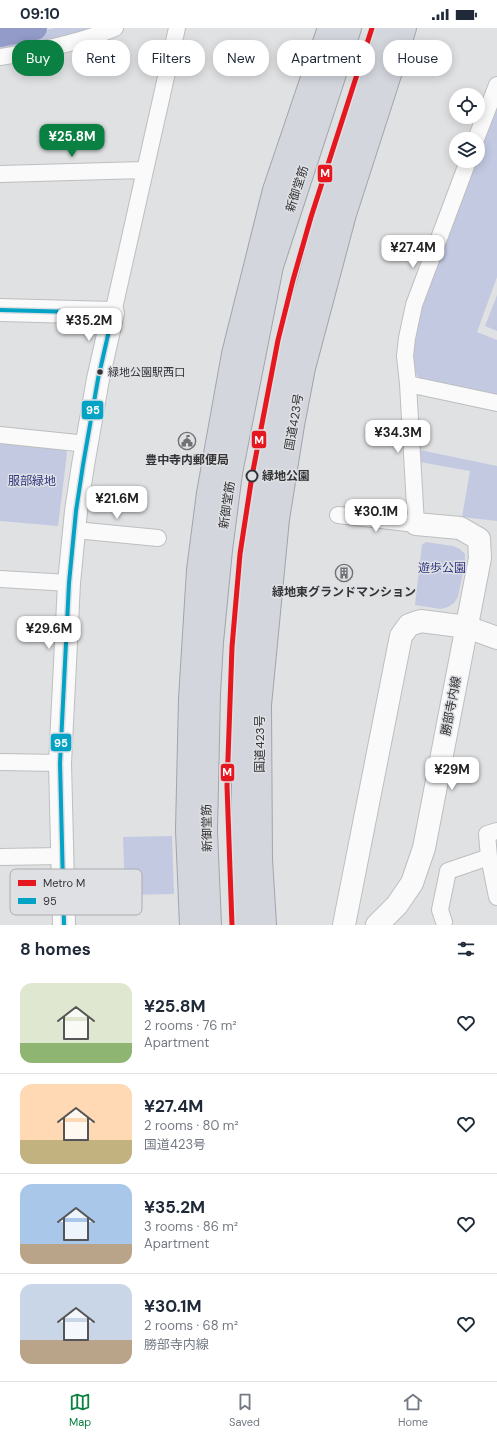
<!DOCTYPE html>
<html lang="en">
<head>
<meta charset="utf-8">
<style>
	:root { --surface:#fff; --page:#f6f6f7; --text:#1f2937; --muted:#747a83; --line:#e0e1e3; --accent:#0b8043 }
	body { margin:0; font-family:"DM Sans","Noto Sans JP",sans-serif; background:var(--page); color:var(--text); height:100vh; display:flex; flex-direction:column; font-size:15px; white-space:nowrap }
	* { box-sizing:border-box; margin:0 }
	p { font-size:13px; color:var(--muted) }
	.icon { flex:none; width:22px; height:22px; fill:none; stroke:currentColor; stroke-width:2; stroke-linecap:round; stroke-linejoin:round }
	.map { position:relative; height:897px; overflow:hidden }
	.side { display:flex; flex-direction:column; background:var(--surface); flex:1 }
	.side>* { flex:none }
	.guide { position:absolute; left:12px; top:12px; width:473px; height:36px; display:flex; gap:8px }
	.tools { position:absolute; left:449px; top:60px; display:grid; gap:8px }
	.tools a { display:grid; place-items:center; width:36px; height:36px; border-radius:50%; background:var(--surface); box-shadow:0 2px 10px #0003; font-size:20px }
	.price { position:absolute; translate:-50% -34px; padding:0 9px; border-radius:8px; background:#fff; color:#222; font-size:13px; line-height:26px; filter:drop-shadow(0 1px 2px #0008) }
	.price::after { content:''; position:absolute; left:50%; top:24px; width:12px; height:9px; margin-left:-6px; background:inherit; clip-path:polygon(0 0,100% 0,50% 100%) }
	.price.selected { background:var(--accent); color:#fff }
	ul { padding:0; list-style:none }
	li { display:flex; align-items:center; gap:12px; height:100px; padding:0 20px }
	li+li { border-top:1px solid var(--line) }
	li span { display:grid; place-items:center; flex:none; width:112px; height:80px; border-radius:12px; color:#555 }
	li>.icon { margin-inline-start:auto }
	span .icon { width:48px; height:48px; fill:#fffc; stroke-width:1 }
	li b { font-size:17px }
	h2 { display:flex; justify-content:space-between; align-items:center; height:48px; padding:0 20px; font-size:17px }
	.chip { padding:0 14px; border-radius:16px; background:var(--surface); box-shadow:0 2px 10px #0003; font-size:14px; line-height:36px }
	.chip.selected { background:var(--accent); color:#fff }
	.status { display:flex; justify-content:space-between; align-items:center; height:28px; padding:0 20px; background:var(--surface); direction:ltr }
	.status svg { height:11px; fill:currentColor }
	.tab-bar { display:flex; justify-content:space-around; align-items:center; height:56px; border-top:1px solid var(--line); background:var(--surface); font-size:11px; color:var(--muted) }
	.tab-bar a { display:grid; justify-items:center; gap:2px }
	.tab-bar .selected { color:var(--accent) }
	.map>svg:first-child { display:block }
	.green { fill:#c3c9e1 }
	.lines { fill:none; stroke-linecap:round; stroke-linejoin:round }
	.river { stroke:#939bc8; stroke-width:24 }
	.street-casing { stroke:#bdbebf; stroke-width:18 }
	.secondary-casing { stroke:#bdbebf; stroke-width:24 }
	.highway-casing { stroke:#a2a4ad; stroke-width:24 }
	.street { stroke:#fafafb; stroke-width:16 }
	.secondary { stroke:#fafafb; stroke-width:22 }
	.highway { stroke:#d4d6de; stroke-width:22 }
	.bus-1-casing { stroke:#dfe0e4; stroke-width:7 }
	.bus-1 { stroke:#03a3c6; stroke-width:4 }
	.metro-1-casing { stroke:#dfe0e4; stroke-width:8 }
	.metro-1 { stroke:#e5171f; stroke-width:5 }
	.bus-dot { fill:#343436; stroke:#dfe0e4; stroke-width:1.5 }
	.stop-dot { fill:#dfe0e4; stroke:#343436; stroke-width:2 }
	.labels { text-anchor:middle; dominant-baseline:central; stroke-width:3; stroke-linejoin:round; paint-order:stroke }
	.bus-label { font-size:11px; fill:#343436; stroke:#dfe0e4; text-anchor:start }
	.street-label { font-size:12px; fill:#343436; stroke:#dfe0e4 }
	.poi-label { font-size:12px; font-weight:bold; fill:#343436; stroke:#dfe0e4 }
	.stop-label { font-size:12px; font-weight:bold; fill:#343436; stroke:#dfe0e4; text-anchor:start }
	.park-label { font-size:12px; fill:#2e347f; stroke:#dfe0e4 }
	.key { fill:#dfe0e4; stroke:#acacb0; stroke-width:1 }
	.key-label { font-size:11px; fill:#343436 }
	.line-badge { stroke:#dfe0e4; stroke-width:1.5 }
	.badge-label { font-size:11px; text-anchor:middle; font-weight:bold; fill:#fff }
</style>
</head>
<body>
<div class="status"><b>09:10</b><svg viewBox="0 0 49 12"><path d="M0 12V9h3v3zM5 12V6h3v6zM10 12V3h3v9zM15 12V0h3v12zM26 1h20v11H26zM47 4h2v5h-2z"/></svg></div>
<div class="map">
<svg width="497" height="897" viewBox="0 0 497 897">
	<rect width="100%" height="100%" fill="#e0e1e3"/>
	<!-- green -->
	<path class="green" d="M55,0H102L0,24V12Z
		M497,74V249L477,304L497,312V368L420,351L413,343L412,318L421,280L475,133H478V125Z
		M497,267V303L485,298Z
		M0,414L64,418L67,426L58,498L0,493Z
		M420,422L497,438V493L462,489L470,443L420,434Z
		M426,514L453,518L460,521L465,526V534L458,569L454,575L448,579L441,581L415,577L422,517Z
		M172,808L174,866L125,867L123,809Z"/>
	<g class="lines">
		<!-- river -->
		<path class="river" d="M0,7L35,0"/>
		<defs>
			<path id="street" d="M0,29C39,23 79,15 115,0
				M476,111L497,57
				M0,146L144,142
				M113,285L177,0
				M408,356L497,375
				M0,407L87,416
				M338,487L416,496L408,356L405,328L407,310L414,277L468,133
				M75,502L158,510
				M0,551L69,555
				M0,734L60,735
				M497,803L487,806L489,829L497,869
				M0,829L61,828
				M444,894L440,882L448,843L489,829"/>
			<path id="secondary" d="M0,282L113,285L98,351L83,437L76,483L69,555L60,735L64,897
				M344,897L401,608L409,597L421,593L467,599L497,610
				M377,897L397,877L412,855L424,820L480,530L479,511L460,500L416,496"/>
			<path id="highway" d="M191,897L187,802L190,671L198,542L208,465L233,326L274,162L329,0
				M210,897L206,803L209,666L212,614L221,522L231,445L272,238L350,0
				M245,897L243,803V665L245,619L254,527L265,451L291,313L311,245L326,186L385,0
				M265,897L261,831L260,677L278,491L293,397L304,340L345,186L405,0"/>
		</defs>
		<!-- street casing -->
		<use href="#street" class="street-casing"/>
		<!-- secondary casing -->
		<use href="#secondary" class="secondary-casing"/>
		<!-- highway casing -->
		<use href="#highway" class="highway-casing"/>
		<!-- street -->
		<use href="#street" class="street"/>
		<!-- secondary -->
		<use href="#secondary" class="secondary"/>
		<!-- highway -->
		<use href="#highway" class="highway"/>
		<defs>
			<path id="bus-1" d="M0,282L113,285L98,351L83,437L76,483L69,555L60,735L64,897"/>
		</defs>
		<!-- bus-1 casing -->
		<use href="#bus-1" class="bus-1-casing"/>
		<!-- bus-1 -->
		<use href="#bus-1" class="bus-1"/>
		<defs>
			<path id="metro-1" d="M232,897L227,758L232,619L240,526L252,448L278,312L293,252L311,189L372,0"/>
		</defs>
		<!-- metro-1 casing -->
		<use href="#metro-1" class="metro-1-casing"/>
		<!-- metro-1 -->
		<use href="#metro-1" class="metro-1"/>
	</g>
	<!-- icons -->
	<defs>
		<symbol id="civic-ring" viewBox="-11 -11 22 22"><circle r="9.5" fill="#dfe0e4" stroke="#707173" stroke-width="1.5"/><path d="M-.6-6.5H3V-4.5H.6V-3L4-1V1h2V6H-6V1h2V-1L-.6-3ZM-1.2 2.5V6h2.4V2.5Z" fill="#707173"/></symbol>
		<symbol id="building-ring" viewBox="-11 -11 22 22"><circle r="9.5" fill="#dfe0e4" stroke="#707173" stroke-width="1.5"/><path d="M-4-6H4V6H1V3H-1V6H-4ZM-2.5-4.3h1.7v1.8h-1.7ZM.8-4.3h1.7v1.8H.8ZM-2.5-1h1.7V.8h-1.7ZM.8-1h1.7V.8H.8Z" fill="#707173"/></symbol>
	</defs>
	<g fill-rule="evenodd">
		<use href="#civic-ring" x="177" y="403" width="20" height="20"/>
		<use href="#building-ring" x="334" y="535" width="20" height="20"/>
	</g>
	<!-- markers -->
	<circle class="bus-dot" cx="100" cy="344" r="3.5"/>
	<circle class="stop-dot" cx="252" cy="448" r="5.5"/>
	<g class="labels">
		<!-- bus labels -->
		<g class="bus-label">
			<text x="108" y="344">緑地公園駅西口</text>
		</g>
		<!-- street labels -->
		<g class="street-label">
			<text transform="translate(297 161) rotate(-72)">新御堂筋</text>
			<text transform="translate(294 394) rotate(-80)">国道423号</text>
			<text transform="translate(227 477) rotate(-82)">新御堂筋</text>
			<text transform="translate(451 678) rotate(-79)">勝部寺内線</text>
			<text transform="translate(260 716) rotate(-90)">国道423号</text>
			<text transform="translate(207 800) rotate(-91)">新御堂筋</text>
		</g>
		<!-- poi labels -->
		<g class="poi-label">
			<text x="187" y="432">豊中寺内郵便局</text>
			<text x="344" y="564">緑地東グランドマンション</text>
		</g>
		<!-- stop labels -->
		<g class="stop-label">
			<text x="262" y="448">緑地公園</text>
		</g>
		<!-- park labels -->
		<g class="park-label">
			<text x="32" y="453">服部緑地</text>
			<text x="442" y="540">遊歩公園</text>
		</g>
	</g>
	<!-- legend -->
	<rect x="10" y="841" width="132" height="46" rx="6" class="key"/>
	<rect x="18" y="852" width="18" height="6" fill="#e5171f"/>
	<rect x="18" y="870" width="18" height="6" fill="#03a3c6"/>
	<g class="key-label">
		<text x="43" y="859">Metro M</text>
		<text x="43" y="877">95</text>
	</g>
	<g class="line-badge">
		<rect x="317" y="136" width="16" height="19" rx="4" fill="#e5171f"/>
		<rect x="81" y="372" width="23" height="20" rx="4" fill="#03a3c6"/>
		<rect x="251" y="402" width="16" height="19" rx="4" fill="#e5171f"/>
		<rect x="50" y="705" width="22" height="19" rx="4" fill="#03a3c6"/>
		<rect x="220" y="735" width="15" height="19" rx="4" fill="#e5171f"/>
	</g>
	<g class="badge-label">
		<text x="325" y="149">M</text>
		<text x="93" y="386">95</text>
		<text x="259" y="416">M</text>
		<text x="61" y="719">95</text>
		<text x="227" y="748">M</text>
	</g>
</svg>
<div class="tools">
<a><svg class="icon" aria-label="locate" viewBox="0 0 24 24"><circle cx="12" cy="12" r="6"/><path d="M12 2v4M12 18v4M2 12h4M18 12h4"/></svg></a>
<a><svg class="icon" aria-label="layers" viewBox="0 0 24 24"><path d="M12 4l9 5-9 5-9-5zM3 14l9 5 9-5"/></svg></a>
</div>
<b class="price selected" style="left:72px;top:130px">¥25.8M</b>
<b class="price" style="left:413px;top:241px">¥27.4M</b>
<b class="price" style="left:89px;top:314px">¥35.2M</b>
<b class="price" style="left:398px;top:426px">¥34.3M</b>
<b class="price" style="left:117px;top:492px">¥21.6M</b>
<b class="price" style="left:376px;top:505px">¥30.1M</b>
<b class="price" style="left:49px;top:622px">¥29.6M</b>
<b class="price" style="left:452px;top:763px">¥29M</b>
<div class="guide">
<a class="chip selected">Buy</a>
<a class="chip">Rent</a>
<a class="chip">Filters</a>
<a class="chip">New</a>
<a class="chip">Apartment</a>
<a class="chip">House</a>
</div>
</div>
<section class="side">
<h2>8 homes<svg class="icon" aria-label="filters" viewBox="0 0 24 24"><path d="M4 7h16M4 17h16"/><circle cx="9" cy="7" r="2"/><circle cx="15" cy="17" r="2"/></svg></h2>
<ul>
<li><span style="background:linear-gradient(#dfe7d0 75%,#8fb573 0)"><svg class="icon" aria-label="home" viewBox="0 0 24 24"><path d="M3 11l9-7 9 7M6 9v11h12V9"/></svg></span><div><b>¥25.8M</b><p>2 rooms · 76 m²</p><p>Apartment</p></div><svg class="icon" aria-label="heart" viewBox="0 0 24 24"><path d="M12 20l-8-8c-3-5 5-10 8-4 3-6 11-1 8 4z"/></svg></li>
<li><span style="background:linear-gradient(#ffd9b3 70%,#c2b280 0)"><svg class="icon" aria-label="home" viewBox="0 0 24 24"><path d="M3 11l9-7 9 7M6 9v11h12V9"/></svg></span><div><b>¥27.4M</b><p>2 rooms · 80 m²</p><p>国道423号</p></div><svg class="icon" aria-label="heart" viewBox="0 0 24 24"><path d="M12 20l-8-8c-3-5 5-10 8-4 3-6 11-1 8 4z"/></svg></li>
<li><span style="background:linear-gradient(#a9c7e8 75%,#b9a48a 0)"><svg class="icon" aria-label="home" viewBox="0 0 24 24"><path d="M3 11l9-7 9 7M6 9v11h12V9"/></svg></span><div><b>¥35.2M</b><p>3 rooms · 86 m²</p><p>Apartment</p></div><svg class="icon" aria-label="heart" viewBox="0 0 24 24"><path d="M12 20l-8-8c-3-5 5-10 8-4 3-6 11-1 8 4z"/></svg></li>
<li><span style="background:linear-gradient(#c9d6e8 70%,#b9a48a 0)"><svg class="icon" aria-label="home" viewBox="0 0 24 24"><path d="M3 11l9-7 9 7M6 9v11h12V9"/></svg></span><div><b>¥30.1M</b><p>2 rooms · 68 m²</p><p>勝部寺内線</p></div><svg class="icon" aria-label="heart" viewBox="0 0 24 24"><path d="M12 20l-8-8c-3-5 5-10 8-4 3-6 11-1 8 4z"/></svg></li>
</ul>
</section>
<nav class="tab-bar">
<a class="selected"><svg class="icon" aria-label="map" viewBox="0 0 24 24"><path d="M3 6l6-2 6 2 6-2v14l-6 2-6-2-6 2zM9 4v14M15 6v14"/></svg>Map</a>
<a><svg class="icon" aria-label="saved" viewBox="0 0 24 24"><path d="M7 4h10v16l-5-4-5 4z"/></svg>Saved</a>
<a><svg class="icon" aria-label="home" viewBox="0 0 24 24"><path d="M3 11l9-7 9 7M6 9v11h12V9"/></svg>Home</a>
</nav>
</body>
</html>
